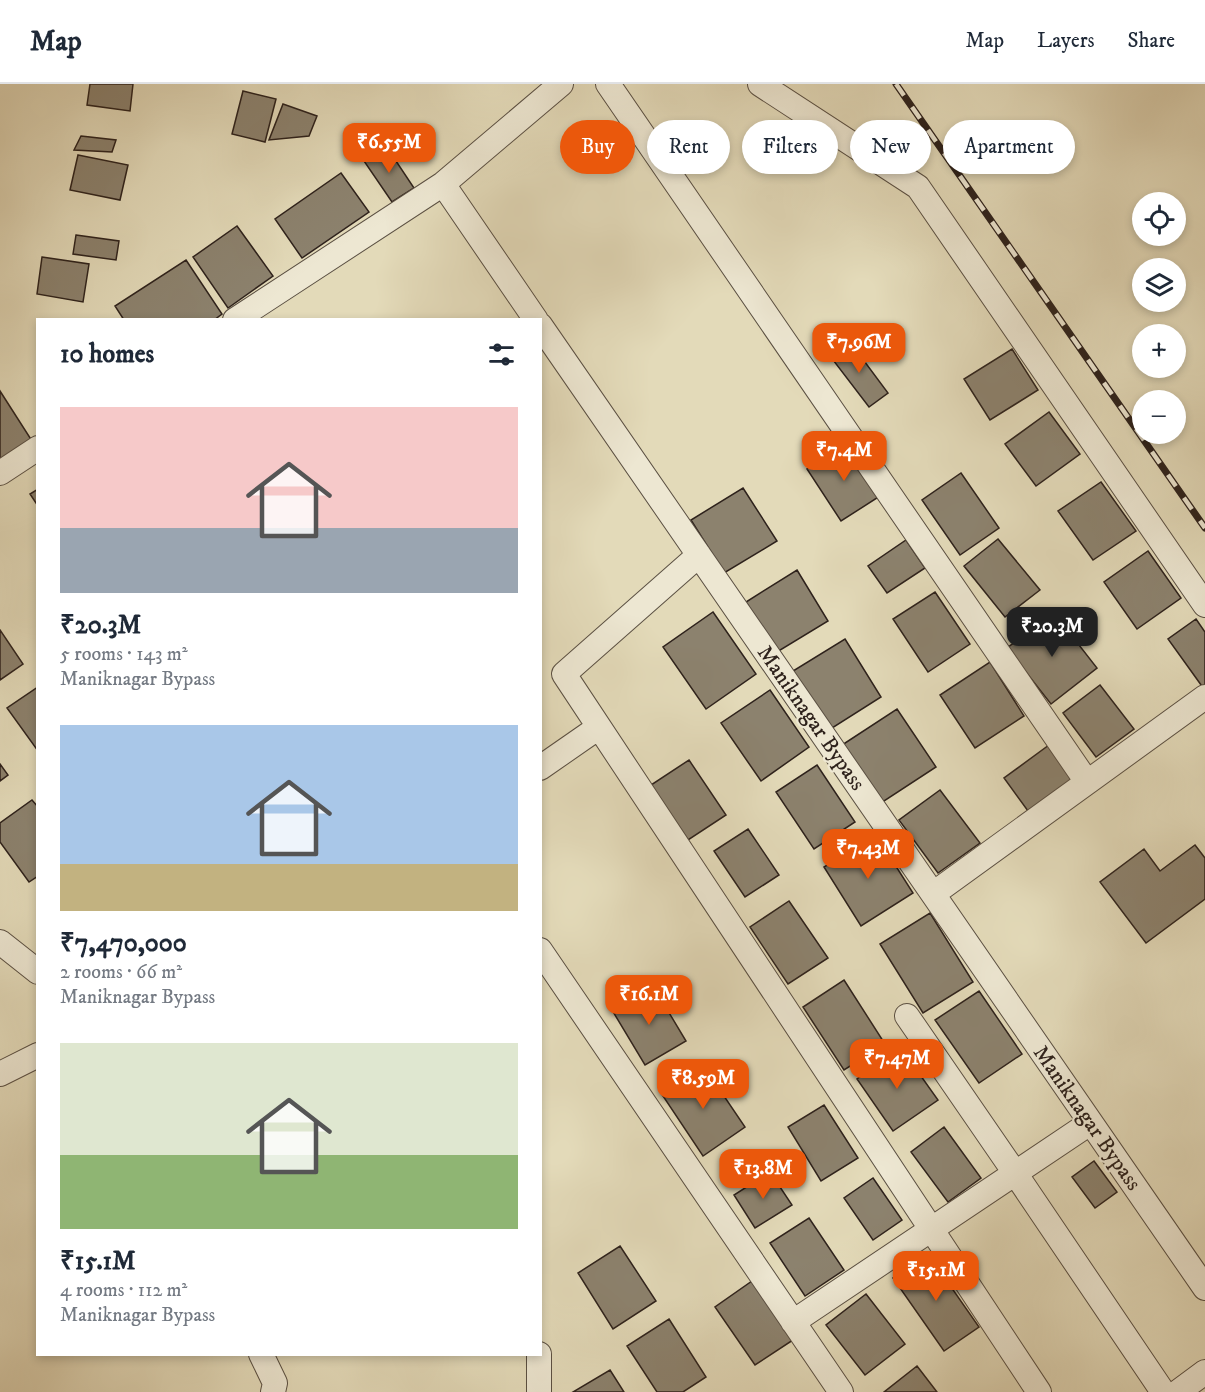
<!DOCTYPE html>
<html lang="en">
<head>
<meta charset="utf-8">
<style>
	:root { --surface:#fff; --page:#f6f6f7; --text:#1f2937; --muted:#747a83; --line:#e0e1e3; --accent:#ea580c }
	body { margin:0; font-family:"IM FELL DW Pica",serif; background:var(--page); color:var(--text); height:100vh; display:flex; flex-direction:column; font-size:22px; white-space:nowrap }
	* { box-sizing:border-box; margin:0 }
	p { font-size:20px; color:var(--muted) }
	.icon { flex:none; width:33px; height:33px; fill:none; stroke:currentColor; stroke-width:2; stroke-linecap:round; stroke-linejoin:round }
	.map { position:relative; flex:1; overflow:hidden }
	.drawer { position:absolute; left:36px; top:234px; width:506px; height:1038px; display:flex; flex-direction:column; background:var(--surface); border-radius:0px; box-shadow:0 3px 9px #0003 }
	.drawer>* { flex:none }
	.top-card { position:absolute; left:560px; top:36px; width:555px; height:54px; display:flex; gap:12px }
	.controls { position:absolute; left:1132px; top:108px; display:grid; gap:12px }
	.controls a { display:grid; place-items:center; width:54px; height:54px; border-radius:50%; background:var(--surface); box-shadow:0 3px 9px #0003; font-size:30px }
	.price { position:absolute; translate:-50% -51px; padding:0 14px; border-radius:12px; background:var(--accent); color:#fff; font-size:20px; line-height:39px; filter:drop-shadow(0 2px 3px #0008) }
	.price::after { content:''; position:absolute; left:50%; top:36px; width:18px; height:14px; margin-left:-9px; background:inherit; clip-path:polygon(0 0,100% 0,50% 100%) }
	.price.current { background:#222; color:#fff }
	ul { padding:0; list-style:none }
	li { display:grid; align-content:center; gap:12px; height:318px; padding:0 24px }
	li span { display:grid; place-items:center; height:186px; border-radius:0px; color:#555 }
	li>.icon { margin-inline-start:auto }
	span .icon { width:108px; height:108px; fill:#fffc; stroke-width:1 }
	li b { font-size:26px }
	h2 { display:flex; justify-content:space-between; align-items:center; height:72px; padding:0 24px; font-size:26px }
	.tag { padding:0 21px; border-radius:27px; background:var(--surface); box-shadow:0 3px 9px #0003; font-size:21px; line-height:54px }
	.tag.current { background:var(--accent); color:#fff }
	header { display:flex; align-items:center; gap:36px; box-sizing:border-box; height:84px; padding:0 30px; background:var(--surface); border-bottom:2px solid var(--line) }
	header strong { font-size:28px }
	nav { display:flex; gap:33px; margin-inline-start:auto; font-size:21px }
	.map>svg:first-child { display:block }
	.building { fill:#8c826e; stroke:#2e221c; stroke-width:1.5 }
	.lines { fill:none; stroke-linecap:round; stroke-linejoin:round }
	.minor-casing { stroke:#5b5043; stroke-width:26 }
	.minor { stroke:#ede7d2; stroke-width:24 }
	.rail-casing { stroke:#2e221c; stroke-width:7 }
	.rail { stroke:#ede7d2; stroke-width:4.5; stroke-dasharray:14; stroke-linecap:butt }
	.labels { text-anchor:middle; dominant-baseline:central; stroke-width:4.5; stroke-linejoin:round; paint-order:stroke }
	.street-label { font-size:22px; fill:#2e221c; stroke:#ede7d2 }
</style>
</head>
<body>
<header>
<strong>Map</strong>
<nav><a>Map</a><a>Layers</a><a>Share</a></nav>
</header>
<div class="map">
<svg width="1205" height="1308" viewBox="0 0 1205 1308">
	<rect width="100%" height="100%" fill="#e3dab9"/>
	<filter id="stains"><feTurbulence type="fractalNoise" baseFrequency=".00333" numOctaves="4"/><feColorMatrix values="0 0 0 0 .2 0 0 0 0 .09 0 0 0 0 .02 0 0 0 .5 -.17"/></filter>
	<radialGradient id="worn" r=".72"><stop offset=".6" stop-color="#630" stop-opacity="0"/><stop offset="1" stop-color="#630" stop-opacity=".3"/></radialGradient>
	<!-- building -->
	<path class="building" d="M90,0H133L130,27L87,21Z
		M243,7L276,15L265,58L232,50Z
		M283,20L317,32L309,52L269,56Z
		M81,52L116,56L112,68L74,66Z
		M386,62L414,104L392,118L364,77Z
		M78,71L128,81L120,116L70,106Z
		M341,89L369,128L302,174L275,135Z
		M237,142L273,192L228,224L193,173Z
		M76,151L119,157L116,176L73,170Z
		M42,173L89,180L83,218L37,210Z
		M186,176L222,230L214,236H124L115,222Z
		M850,258L888,309L869,323L830,272Z
		M1012,265L1038,306L990,336L964,295Z
		M0,307L34,360L0,382Z
		M1049,328L1080,370L1036,402L1005,360Z
		M846,359L880,412L841,437L807,385Z
		M961,389L999,444L960,471L922,416Z
		M1101,398L1136,447L1093,476L1058,427Z
		M743,404L777,457L724,489L691,436Z
		M38,405V422L30,410Z
		M998,455L1040,506L1005,533L964,482Z
		M906,456L925,484L887,509L868,482Z
		M1148,467L1181,514L1137,545L1104,498Z
		M797,486L828,537L777,568L746,518Z
		M935,508L970,560L928,588L893,535Z
		M713,528L756,590L706,625L663,563Z
		M1054,529L1097,584L1051,620L1007,564Z
		M1196,535L1205,548V604L1204,605L1168,555Z
		M0,546L23,580L0,596Z
		M845,555L881,613L829,646L793,587Z
		M990,578L1024,632L975,664L940,611Z
		M1100,601L1134,645L1096,673L1063,629Z
		M38,603V667L7,624Z
		M770,606L809,663L761,697L721,639Z
		M897,625L936,683L881,719L842,661Z
		M1049,661L1074,694L1028,727L1004,694Z
		M689,676L726,731L688,756L651,701Z
		M0,680L8,691L0,697Z
		M817,681L855,738L814,765L776,708Z
		M940,706L980,759L938,789L899,736Z
		M32,716L38,723V792L29,798L0,758V739Z
		M748,745L779,791L745,813L714,767Z
		M876,751L913,809L861,842L824,783Z
		M1195,761L1205,774V815L1146,859L1100,798L1144,765L1160,787Z
		M789,817L828,874L788,900L750,843Z
		M930,829L973,898L923,929L880,860Z
		M844,896L885,960L844,986L803,923Z
		M653,902L686,957L645,981L612,926Z
		M979,907L1022,970L979,999L935,936Z
		M901,964L938,1016L893,1047L857,995Z
		M703,981L745,1043L703,1072L661,1009Z
		M824,1021L858,1074L821,1097L788,1043Z
		M944,1043L981,1094L948,1118L911,1068Z
		M1094,1077L1117,1108L1095,1124L1072,1093Z
		M770,1088L792,1121L755,1144L734,1111Z
		M873,1094L902,1136L873,1156L844,1114Z
		M809,1134L844,1186L805,1212L770,1159Z
		M620,1162L656,1217L613,1245L578,1189Z
		M928,1170L979,1243L944,1267L893,1194Z
		M752,1197L793,1256L755,1281L715,1223Z
		M866,1210L905,1260L865,1291L826,1241Z
		M669,1235L706,1293L683,1308H657L627,1262Z
		M917,1282L937,1308H884Z
		M610,1286L624,1308H573Z"/>
	<g class="lines">
		<defs>
			<path id="minor" d="M608,0L1087,698
				M760,0L918,103L1205,521
				M443,100L536,236
				M235,236L443,100L561,0
				M540,241L1205,1204
				M0,389L38,364
				M699,471L564,590L1039,1308
				M540,684L599,643
				M933,810L1205,613
				M0,858L38,888
				M540,866L841,1308
				M907,932L1015,1089L1163,1308
				M0,990L38,971
				M793,1238L1090,1039
				M261,1270L275,1299L273,1308
				M539,1270V1308
				M1178,1308L1205,1288"/>
		</defs>
		<!-- minor casing -->
		<use href="#minor" class="minor-casing"/>
		<!-- minor -->
		<use href="#minor" class="minor"/>
		<defs>
			<path id="rail" d="M896,0L1205,444"/>
		</defs>
		<!-- rail casing -->
		<use href="#rail" class="rail-casing"/>
		<!-- rail -->
		<use href="#rail" class="rail"/>
	</g>
	<g class="labels">
		<!-- street labels -->
		<g class="street-label">
			<text transform="translate(811 634) rotate(55)">Maniknagar Bypass</text>
			<text transform="translate(1087 1034) rotate(55)">Maniknagar Bypass</text>
		</g>
	</g>
	<rect width="100%" height="100%" filter="url(#stains)"/>
	<rect width="100%" height="100%" fill="url(#worn)"/>
</svg>
<div class="controls">
<a><svg class="icon" aria-label="locate" viewBox="0 0 24 24"><circle cx="12" cy="12" r="6"/><path d="M12 2v4M12 18v4M2 12h4M18 12h4"/></svg></a>
<a><svg class="icon" aria-label="layers" viewBox="0 0 24 24"><path d="M12 4l9 5-9 5-9-5zM3 14l9 5 9-5"/></svg></a>
<a>+</a>
<a>−</a>
</div>
<b class="price" style="left:389px;top:90px">₹6.55M</b>
<b class="price" style="left:859px;top:290px">₹7.96M</b>
<b class="price" style="left:844px;top:398px">₹7.4M</b>
<b class="price current" style="left:1052px;top:574px">₹20.3M</b>
<b class="price" style="left:868px;top:796px">₹7.43M</b>
<b class="price" style="left:649px;top:942px">₹16.1M</b>
<b class="price" style="left:897px;top:1006px">₹7.47M</b>
<b class="price" style="left:703px;top:1026px">₹8.59M</b>
<b class="price" style="left:763px;top:1116px">₹13.8M</b>
<b class="price" style="left:936px;top:1218px">₹15.1M</b>
<div class="top-card">
<a class="tag current">Buy</a>
<a class="tag">Rent</a>
<a class="tag">Filters</a>
<a class="tag">New</a>
<a class="tag">Apartment</a>
</div>
<section class="drawer">
<h2>10 homes<svg class="icon" aria-label="filters" viewBox="0 0 24 24"><path d="M4 7h16M4 17h16"/><circle cx="9" cy="7" r="2"/><circle cx="15" cy="17" r="2"/></svg></h2>
<ul>
<li><span style="background:linear-gradient(#f6c9c9 65%,#9aa5b1 0)"><svg class="icon" aria-label="home" viewBox="0 0 24 24"><path d="M3 11l9-7 9 7M6 9v11h12V9"/></svg></span><div><b>₹20.3M</b><p>5 rooms · 143 m²</p><p>Maniknagar Bypass</p></div></li>
<li><span style="background:linear-gradient(#a9c7e8 75%,#c2b280 0)"><svg class="icon" aria-label="home" viewBox="0 0 24 24"><path d="M3 11l9-7 9 7M6 9v11h12V9"/></svg></span><div><b>₹7,470,000</b><p>2 rooms · 66 m²</p><p>Maniknagar Bypass</p></div></li>
<li><span style="background:linear-gradient(#dfe7d0 60%,#8fb573 0)"><svg class="icon" aria-label="home" viewBox="0 0 24 24"><path d="M3 11l9-7 9 7M6 9v11h12V9"/></svg></span><div><b>₹15.1M</b><p>4 rooms · 112 m²</p><p>Maniknagar Bypass</p></div></li>
</ul>
</section>
</div>
</body>
</html>
